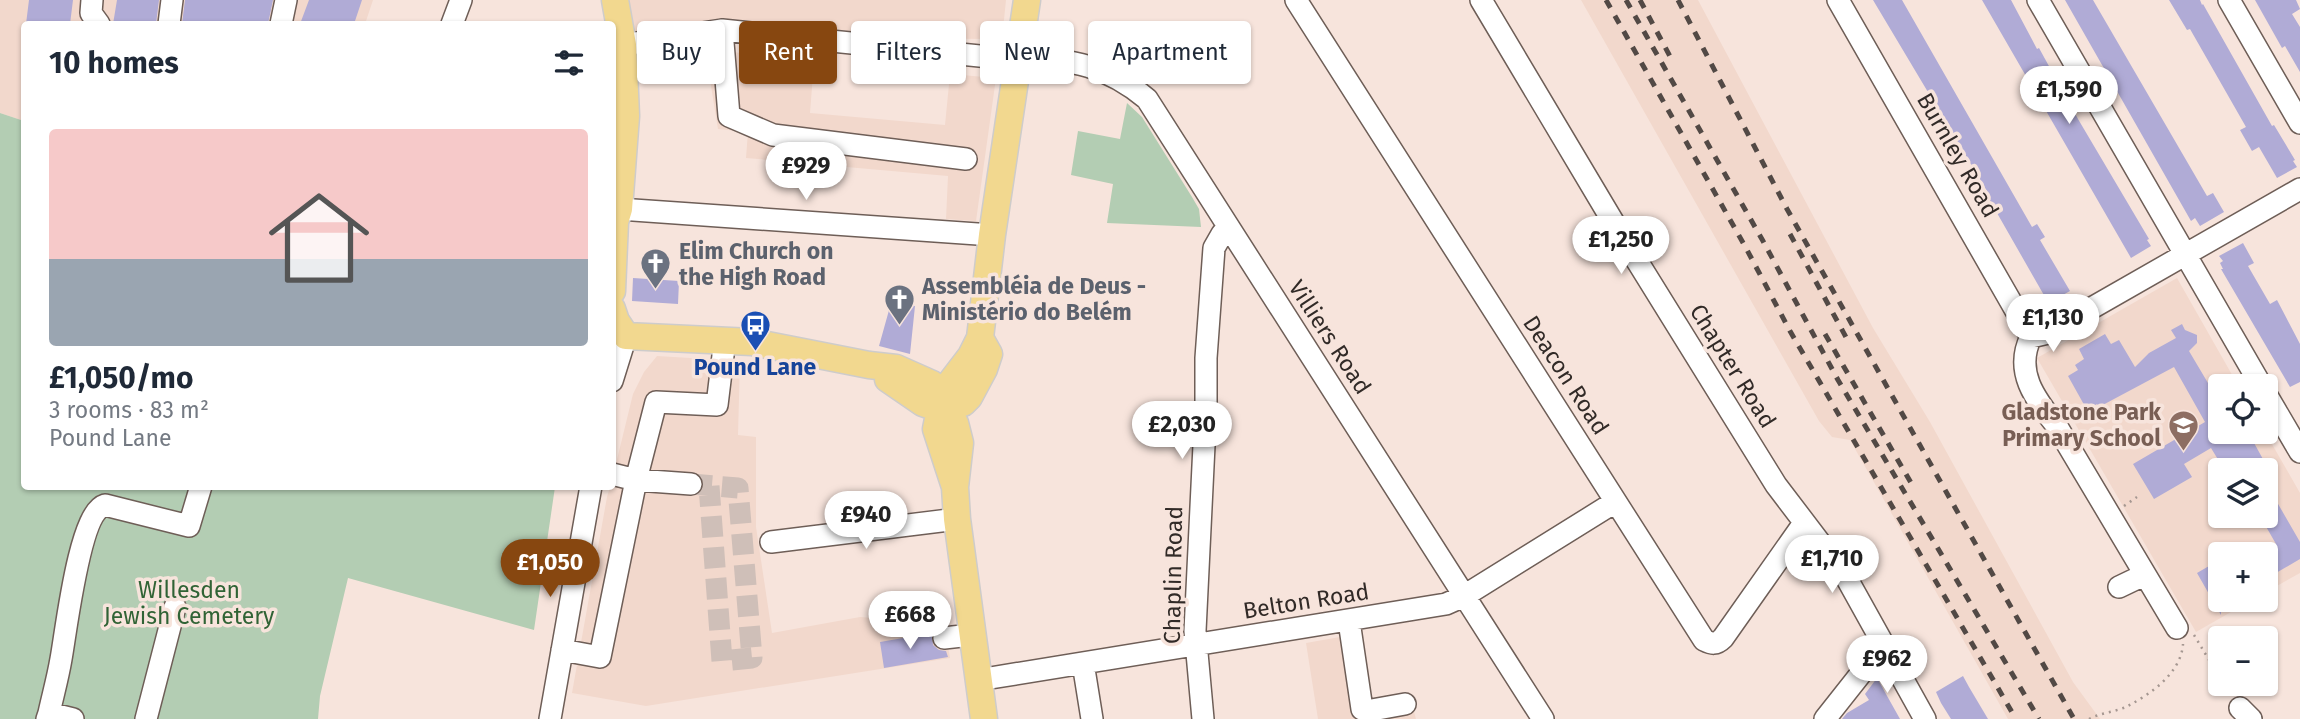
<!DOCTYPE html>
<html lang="en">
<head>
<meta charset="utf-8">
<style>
	:root { --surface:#fff; --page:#f2f2f3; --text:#1f2937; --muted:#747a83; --accent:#874710 }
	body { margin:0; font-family:"Fira Sans",sans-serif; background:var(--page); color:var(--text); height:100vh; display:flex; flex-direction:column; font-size:26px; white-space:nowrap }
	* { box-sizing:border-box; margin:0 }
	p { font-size:23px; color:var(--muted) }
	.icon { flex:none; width:38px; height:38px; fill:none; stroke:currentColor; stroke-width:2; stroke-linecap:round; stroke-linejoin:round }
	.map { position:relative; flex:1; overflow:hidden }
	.panel { position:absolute; left:21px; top:21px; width:595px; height:469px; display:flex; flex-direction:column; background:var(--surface); border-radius:7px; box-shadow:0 2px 5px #0004 }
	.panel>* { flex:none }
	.banner { position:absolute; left:637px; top:21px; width:665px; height:63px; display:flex; gap:14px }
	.buttons { position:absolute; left:2208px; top:374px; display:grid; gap:14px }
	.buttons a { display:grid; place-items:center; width:70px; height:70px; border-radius:7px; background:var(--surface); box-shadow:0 2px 5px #0004; font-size:35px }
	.price { position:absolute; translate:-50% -60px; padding:0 16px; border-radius:24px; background:#fff; color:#222; font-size:23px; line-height:46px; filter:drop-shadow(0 2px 4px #0008) }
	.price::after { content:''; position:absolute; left:50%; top:42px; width:21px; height:16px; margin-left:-10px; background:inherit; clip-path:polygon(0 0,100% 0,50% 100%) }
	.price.active { background:var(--accent); color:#fff }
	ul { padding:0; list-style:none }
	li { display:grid; align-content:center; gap:14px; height:371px; padding:0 28px }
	li span { display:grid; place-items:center; height:217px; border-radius:7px; color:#555 }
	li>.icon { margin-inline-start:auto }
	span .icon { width:126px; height:126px; fill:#fffc; stroke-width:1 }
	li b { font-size:30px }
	h2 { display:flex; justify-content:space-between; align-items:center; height:84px; padding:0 28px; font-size:30px }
	.tag { padding:0 24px; border-radius:7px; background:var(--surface); box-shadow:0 2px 5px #0004; font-size:24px; line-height:63px }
	.tag.active { background:var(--accent); color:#fff }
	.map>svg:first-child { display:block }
	.built { fill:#f2d8cc; fill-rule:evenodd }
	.green { fill:#b3cdb3 }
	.building { fill:#b0abd6 }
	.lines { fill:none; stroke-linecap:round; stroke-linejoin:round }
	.minor-tunnel { stroke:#cfbfb8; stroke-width:21; stroke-dasharray:21 10; stroke-linecap:butt }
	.minor-casing { stroke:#6e5e57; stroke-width:24 }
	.major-casing { stroke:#cecccb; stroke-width:29 }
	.path { stroke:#a59791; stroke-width:2.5; stroke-dasharray:2 5; stroke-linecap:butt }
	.minor { stroke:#fff; stroke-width:21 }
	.major { stroke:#f2d88f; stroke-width:26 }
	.rail { stroke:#524945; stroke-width:5; stroke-dasharray:9 9; stroke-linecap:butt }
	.labels { text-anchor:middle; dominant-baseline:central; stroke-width:7; stroke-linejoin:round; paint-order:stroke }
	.street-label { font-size:23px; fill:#312a27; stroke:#f7e4dc }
	.worship-label { font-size:23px; font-weight:bold; fill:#5b616d; stroke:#f7e4dc; text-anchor:start }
	.transit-label { font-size:23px; font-weight:bold; fill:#164399; stroke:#f7e4dc }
	.education-label { font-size:23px; font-weight:bold; fill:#785e54; stroke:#f7e4dc; text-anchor:end }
	.park-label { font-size:23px; fill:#306335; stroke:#f7e4dc }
</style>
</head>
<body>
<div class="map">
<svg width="2300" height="719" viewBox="0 0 2300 719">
	<rect width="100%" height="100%" fill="#f7e4dc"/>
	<!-- built -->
	<path class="built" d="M0,0H373L365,24H24V121L0,113Z
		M625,0H1006L1002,39L632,37Z
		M1581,0H1698L1873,328L1930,422L2073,682L2100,719H2008L1850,440L1832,437L1819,421Z
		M705,49L814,61L810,113L945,125L950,74L996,78L976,221L946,219L948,176L746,158L748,132L718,129Z
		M2177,278L2239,387H2221V432H2265L2300,493V573L2266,592V555H2221V600H2252L2196,632L2037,358ZM2221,471H2266V516H2221Z
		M657,356L740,361L738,435L756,437V527L772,633L860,617L887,619L923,630L945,628L950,658L646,706L572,693L607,497L610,487L612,486L613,476L633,394L644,372Z
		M1357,634L1369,700L1409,693L1416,719H1318L1306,643Z"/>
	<!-- green -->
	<path class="green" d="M1127,103L1142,117L1192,197L1199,209L1201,227L1107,223L1113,184L1071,175L1078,131L1120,139Z
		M0,113L24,121V486L555,487L534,630L348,578L320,696L318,719H0Z"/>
	<!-- building -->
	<path class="building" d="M29,0H73L70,24H26Z
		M117,0H159L156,24H113Z
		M185,0H273L268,24H182Z
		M309,0H362L354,24H300Z
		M1873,0H1902L2032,227L2037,224L2045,237L2040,240L2070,291L2050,302L2046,296L2045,297L1985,192L1987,191Z
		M1982,0H2011L2037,49L2039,48L2078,119L2149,239L2147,240L2151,246L2131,258Z
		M2065,0H2093L2207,196L2213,193L2224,212L2200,226L2195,218L2191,221Z
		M2169,0H2200L2202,5L2203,4L2272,126L2274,125L2295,160L2293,161L2297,167L2277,178L2259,147L2252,151L2240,130L2246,127L2190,29L2187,30Z
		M2255,0H2296L2300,9L2292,14L2300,27V72L2285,46L2282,48Z
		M2243,243L2254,263L2248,266L2270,304L2277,300L2300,344V382L2290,387L2221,269H2223L2220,263L2223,261L2219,256Z
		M633,278L679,281L678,304L632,301Z
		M891,303L915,306L910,354L879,346Z
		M2182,324L2185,330L2197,335V343L2189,351L2221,405V432H2248L2264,461L2256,466L2259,471H2225L2211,448L2184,464L2192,477L2154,499L2133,464L2205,422L2174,367L2099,407L2097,404L2087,410L2068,376L2078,370L2075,365L2084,359L2079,349L2105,334L2111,344L2119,340L2135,367L2149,353L2176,338L2171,330Z
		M2266,483L2300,542V559L2276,573L2266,575V550L2276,544L2260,516H2266Z
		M2221,559V615L2197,573Z
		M932,633L933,645L939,650L946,651L948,657L884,668L880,642Z
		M1963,676L1969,687L1988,719H1951L1941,703L1936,692Z
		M1877,678L1900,719H1842L1847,713L1869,700L1865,694Z"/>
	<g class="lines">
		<!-- minor-tunnel -->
		<path class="minor-tunnel" d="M691,484L738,488L752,658L722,661L709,486"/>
		<defs>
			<path id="minor" d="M92,0L91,13L99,24
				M1296,0L1704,640C1712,644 1716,645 1723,638L1804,523
				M1481,0L1621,235L1776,485L1846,577L1925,719
				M1838,0L2031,337
				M2038,0L2262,387
				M2229,0L2300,123
				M169,24L172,0
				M281,24L286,0
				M452,24L461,0
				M722,30L729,116L773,135L966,159
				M623,45L722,30L1019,60
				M1019,55C1072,61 1105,64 1147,99L1543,719
				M619,209L992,235
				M2031,337C2014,371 2035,399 2056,425L2177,628
				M2031,337L2048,333L2300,189
				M612,381L626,336
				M2266,394L2300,452
				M612,474L636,480L656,402L717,405L725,339
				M771,542L957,519
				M2119,587L2144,575
				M1349,621L1362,709L1366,711L1405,704
				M944,638L971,635
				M562,650L600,657L636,480L691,484
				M1083,663L1092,719
				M978,680L1446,604L1464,596L1615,502
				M2240,708L2251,719
				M49,713C53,695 58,677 61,659C66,633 79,513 105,505L189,526L201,486
				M47,719L49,713L73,719
				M146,719L175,607
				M550,719L591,486
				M1203,719L1195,631L1206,404V358L1214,248L1222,234L1230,229
				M1825,719L1874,657L1886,650"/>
			<path id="major" d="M612,291L615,222L619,209L626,116L623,45L615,0
				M612,309L616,321L626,336L752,342L869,365L896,368L932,384L935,386L940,409L936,429L955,487
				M888,379L923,403L940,409L955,423L960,443L955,487L957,519L984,719
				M940,409L948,386L971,356L980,338L992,235L1027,0
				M940,409L963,403L969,397L984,369L989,354L980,338"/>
		</defs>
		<!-- minor casing -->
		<use href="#minor" class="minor-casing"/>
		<!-- major casing -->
		<use href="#major" class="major-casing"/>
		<!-- path -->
		<path class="path" d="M2124,506L2137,497
			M2194,635L2221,680
			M2223,684L2228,694
			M2089,719C2100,713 2114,712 2126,707C2151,694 2181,673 2183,644"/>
		<!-- minor -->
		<use href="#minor" class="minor"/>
		<!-- major -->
		<use href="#major" class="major"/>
		<!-- rail -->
		<path class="rail" d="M1606,0L1746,248L1790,331L2016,719
			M1626,0L1763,241L1838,380L2039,719
			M1640,0L1673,62
			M1678,0L1787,209L2074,719
			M1790,234L1847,339
			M1825,334L1914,488"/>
	</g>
	<!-- icons -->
	<defs>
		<symbol id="church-pin" viewBox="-11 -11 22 30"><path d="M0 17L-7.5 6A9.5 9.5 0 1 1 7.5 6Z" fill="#6b7280" stroke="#f7e4dc"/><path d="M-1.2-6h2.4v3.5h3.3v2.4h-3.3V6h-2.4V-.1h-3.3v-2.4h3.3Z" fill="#fff"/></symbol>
		<symbol id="bus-pin" viewBox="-11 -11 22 30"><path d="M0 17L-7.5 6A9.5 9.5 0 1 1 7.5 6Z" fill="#1a4fb4" stroke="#f7e4dc"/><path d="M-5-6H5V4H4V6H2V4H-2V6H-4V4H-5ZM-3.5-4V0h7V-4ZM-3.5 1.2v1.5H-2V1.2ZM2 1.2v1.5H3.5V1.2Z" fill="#fff"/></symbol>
		<symbol id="school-pin" viewBox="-11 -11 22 30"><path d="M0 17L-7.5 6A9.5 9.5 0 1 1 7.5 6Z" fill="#8d6e63" stroke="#f7e4dc"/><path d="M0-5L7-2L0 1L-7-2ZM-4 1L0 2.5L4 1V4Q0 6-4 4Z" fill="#fff"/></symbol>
	</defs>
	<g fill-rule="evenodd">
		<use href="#church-pin" x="638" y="246" width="35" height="47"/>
		<use href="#church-pin" x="882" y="282" width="35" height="47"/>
		<use href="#bus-pin" x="738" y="308" width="35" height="47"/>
		<use href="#school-pin" x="2166" y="408" width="35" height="47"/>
	</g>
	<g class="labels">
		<!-- street labels -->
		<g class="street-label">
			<text transform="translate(1958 155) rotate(60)">Burnley Road</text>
			<text transform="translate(1330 337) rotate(57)">Villiers Road</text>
			<text transform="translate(1733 366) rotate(58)">Chapter Road</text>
			<text transform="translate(1566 375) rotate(57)">Deacon Road</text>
			<text transform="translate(1173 575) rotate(-89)">Chaplin Road</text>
			<text transform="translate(1306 601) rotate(-9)">Belton Road</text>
		</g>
		<!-- worship labels -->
		<g class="worship-label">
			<text x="679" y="251">Elim Church on<tspan x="679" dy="26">the High Road</tspan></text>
			<text x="922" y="286">Assembléia de Deus -<tspan x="922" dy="26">Ministério do Belém</tspan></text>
		</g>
		<!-- transit labels -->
		<g class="transit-label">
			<text x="755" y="367">Pound Lane</text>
		</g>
		<!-- education labels -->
		<g class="education-label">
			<text x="2161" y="412">Gladstone Park<tspan x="2161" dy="26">Primary School</tspan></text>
		</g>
		<!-- park labels -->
		<g class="park-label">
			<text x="189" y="590">Willesden<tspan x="189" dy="26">Jewish Cemetery</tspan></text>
		</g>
	</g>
</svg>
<div class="buttons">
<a><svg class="icon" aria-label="locate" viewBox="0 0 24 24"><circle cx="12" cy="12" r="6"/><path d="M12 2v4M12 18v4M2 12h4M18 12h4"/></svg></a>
<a><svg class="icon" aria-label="layers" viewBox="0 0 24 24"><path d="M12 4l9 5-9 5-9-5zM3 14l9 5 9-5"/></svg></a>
<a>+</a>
<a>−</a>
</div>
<b class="price" style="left:2069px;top:126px">£1,590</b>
<b class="price" style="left:806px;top:202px">£929</b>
<b class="price" style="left:1621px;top:276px">£1,250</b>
<b class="price" style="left:2053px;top:354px">£1,130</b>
<b class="price" style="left:1182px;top:461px">£2,030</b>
<b class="price" style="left:866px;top:551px">£940</b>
<b class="price" style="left:1832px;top:595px">£1,710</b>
<b class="price active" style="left:550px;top:599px">£1,050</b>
<b class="price" style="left:910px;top:651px">£668</b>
<b class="price" style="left:1887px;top:695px">£962</b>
<div class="banner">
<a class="tag">Buy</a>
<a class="tag active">Rent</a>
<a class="tag">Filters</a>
<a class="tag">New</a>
<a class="tag">Apartment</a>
</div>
<section class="panel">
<h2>10 homes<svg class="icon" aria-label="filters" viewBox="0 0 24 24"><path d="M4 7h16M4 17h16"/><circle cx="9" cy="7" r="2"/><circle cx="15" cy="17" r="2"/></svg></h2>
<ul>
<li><span style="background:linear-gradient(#f6c9c9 60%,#9aa5b1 0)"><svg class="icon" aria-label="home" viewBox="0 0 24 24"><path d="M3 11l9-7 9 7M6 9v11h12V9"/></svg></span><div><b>£1,050/mo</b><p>3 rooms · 83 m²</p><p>Pound Lane</p></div></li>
</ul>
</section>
</div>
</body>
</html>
